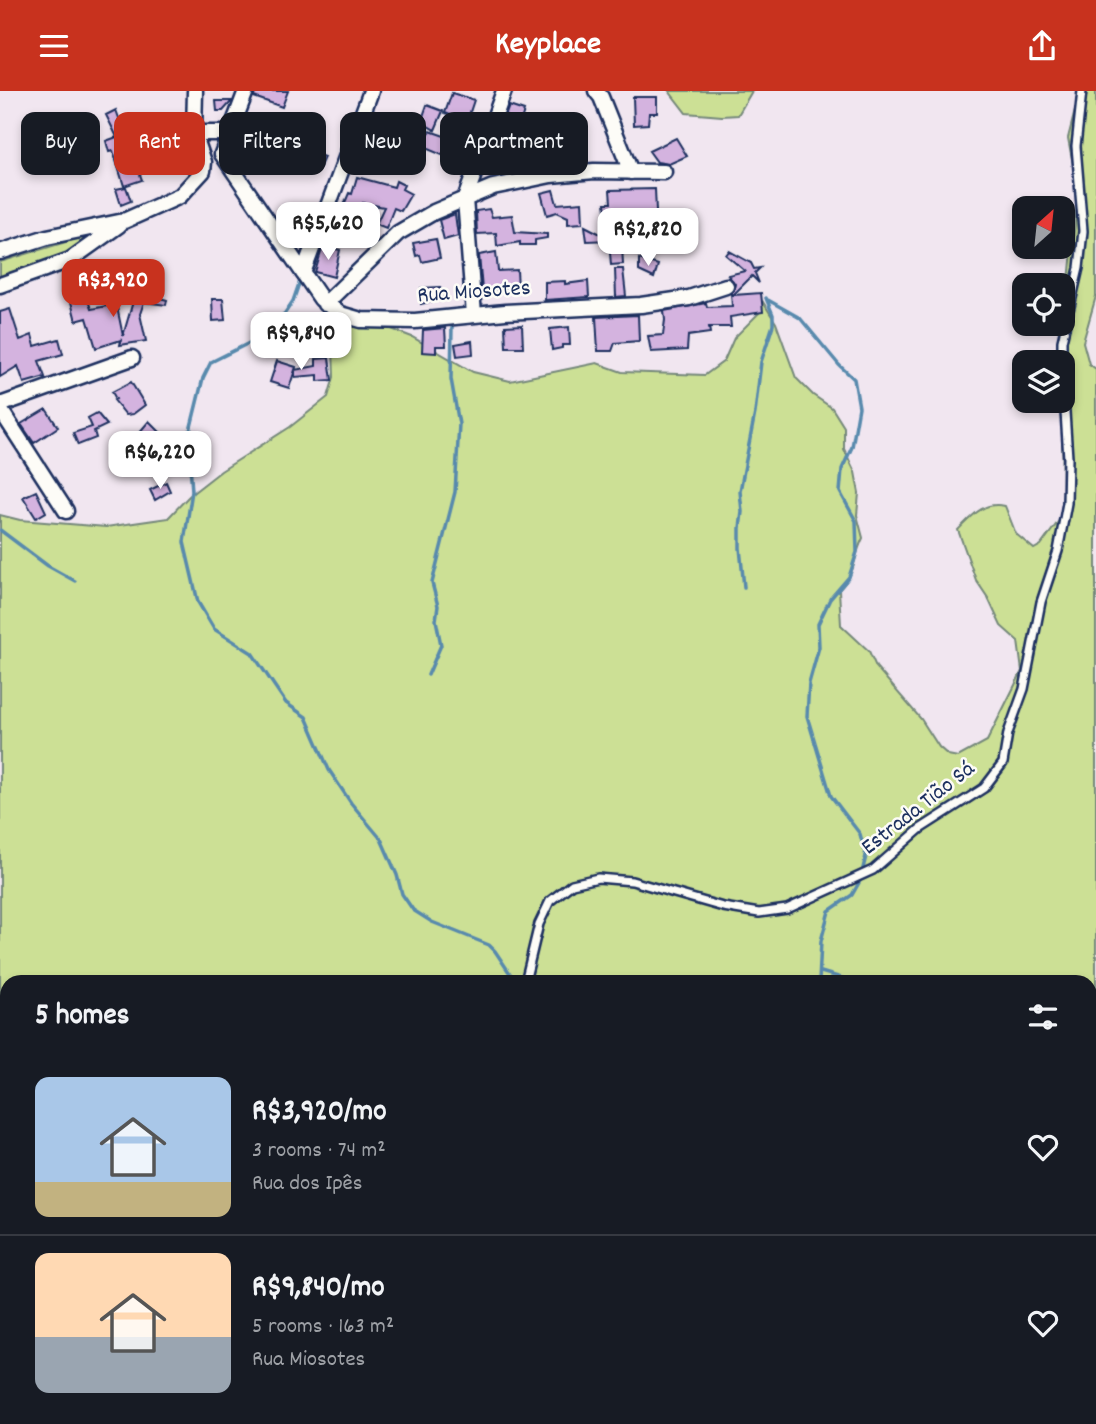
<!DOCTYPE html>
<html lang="en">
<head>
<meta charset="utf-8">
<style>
	:root { --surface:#171b24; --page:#242831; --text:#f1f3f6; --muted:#9ea1a6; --line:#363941; --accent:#c8321e }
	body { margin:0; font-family:Dekko,sans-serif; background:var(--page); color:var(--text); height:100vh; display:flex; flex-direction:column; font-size:26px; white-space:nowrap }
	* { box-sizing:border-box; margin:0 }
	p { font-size:23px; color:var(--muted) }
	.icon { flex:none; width:38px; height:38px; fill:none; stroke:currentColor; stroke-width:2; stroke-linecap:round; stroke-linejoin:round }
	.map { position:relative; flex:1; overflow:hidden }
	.drawer { position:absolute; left:0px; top:884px; width:1097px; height:450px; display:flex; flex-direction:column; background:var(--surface); border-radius:21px 21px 0 0; box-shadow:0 4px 10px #0003 }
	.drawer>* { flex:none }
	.hud { position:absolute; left:21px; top:21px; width:700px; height:63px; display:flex; gap:14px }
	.needle { width:46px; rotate:27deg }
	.tools { position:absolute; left:1012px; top:105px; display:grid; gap:14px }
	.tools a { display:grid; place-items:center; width:63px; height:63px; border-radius:14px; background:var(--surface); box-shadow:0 4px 10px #0003; font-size:35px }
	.price { position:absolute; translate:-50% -60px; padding:0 16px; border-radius:14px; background:#fff; color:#222; font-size:23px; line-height:46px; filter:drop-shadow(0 2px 4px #0008) }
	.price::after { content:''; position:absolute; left:50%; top:42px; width:21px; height:16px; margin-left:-10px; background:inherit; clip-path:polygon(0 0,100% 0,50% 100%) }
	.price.on { background:var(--accent); color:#fff }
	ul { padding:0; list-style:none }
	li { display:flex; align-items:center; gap:21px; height:175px; padding:0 35px }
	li+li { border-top:2px solid var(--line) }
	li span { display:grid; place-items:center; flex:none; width:196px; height:140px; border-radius:14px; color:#555 }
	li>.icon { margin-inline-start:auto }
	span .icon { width:84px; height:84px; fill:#fffc; stroke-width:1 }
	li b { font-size:30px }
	h2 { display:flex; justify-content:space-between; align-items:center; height:84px; padding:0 35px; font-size:30px }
	.pill { padding:0 24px; border-radius:14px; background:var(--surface); box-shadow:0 4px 10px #0003; font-size:24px; line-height:63px }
	.pill.on { background:var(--accent); color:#fff }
	header { display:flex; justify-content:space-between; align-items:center; height:91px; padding:0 35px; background:var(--accent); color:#fff; font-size:32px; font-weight:800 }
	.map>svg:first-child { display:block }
	.green { fill:#cce095; stroke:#74887a; stroke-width:2; fill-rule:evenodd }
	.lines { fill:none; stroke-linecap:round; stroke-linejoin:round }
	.stream { stroke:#588aad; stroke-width:3.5 }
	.building { fill:#d4b3df; stroke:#1b2f5e; stroke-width:2 }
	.lane-casing { stroke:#1b2f5e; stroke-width:12 }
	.street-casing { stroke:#1b2f5e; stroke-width:19 }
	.lane { stroke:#fdfcf7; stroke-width:7 }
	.street { stroke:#fdfcf7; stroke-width:14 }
	.labels { text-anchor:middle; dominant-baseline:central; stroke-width:5; stroke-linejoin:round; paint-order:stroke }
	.street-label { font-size:23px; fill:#1b2f5e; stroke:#fdfcf7 }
</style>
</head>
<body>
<header><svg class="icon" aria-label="menu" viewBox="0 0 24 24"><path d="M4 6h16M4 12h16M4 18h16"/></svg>Keyplace<svg class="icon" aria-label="share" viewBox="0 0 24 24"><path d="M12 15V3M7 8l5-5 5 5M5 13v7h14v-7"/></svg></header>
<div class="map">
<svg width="1096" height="1333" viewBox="0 0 1096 1333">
	<rect width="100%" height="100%" fill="#f1e6f0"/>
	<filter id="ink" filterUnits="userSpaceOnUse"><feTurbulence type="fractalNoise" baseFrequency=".0143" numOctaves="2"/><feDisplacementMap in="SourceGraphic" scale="14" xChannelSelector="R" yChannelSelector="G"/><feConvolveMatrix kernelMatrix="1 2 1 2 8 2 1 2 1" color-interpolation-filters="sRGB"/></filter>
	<g filter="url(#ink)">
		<!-- green -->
		<path class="green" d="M669,0H752L738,24L722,25L686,22Z
			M1080,0H1096V205L1083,251L1089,273L1096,278V1333H0V424L20,429L106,436L168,427L189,405L221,380L290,336L328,306L334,286L333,256L345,233L376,232L412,246L473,281L510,290L597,272L622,281L705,284L724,270L734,247L759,222L763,211L776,232L796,287L813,304L832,317L844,336V358L855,381L859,402L857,424L863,447C852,469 858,479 839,499L841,534L869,560L876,576L921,628L939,656L948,664L958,666L987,650L1022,580L1018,550L1001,535L988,507L976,489L958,439C972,425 983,410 1005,415L1016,443L1034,458L1041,454L1066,420L1063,400L1061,270L1078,100L1068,47ZM7,891H1090V1326H7Z
			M105,139L66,166L0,188V171Z"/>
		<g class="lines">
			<!-- stream -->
			<path class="stream" d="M301,187L293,210L285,222L255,249L211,271L203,287L188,348L192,400L184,451L198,511L214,538L252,562L286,612L306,626L329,679L351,712L381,748L397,784L402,803L413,819L432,831L489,854L495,860L511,884
				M768,209L800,227L839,274L854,288L859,316L852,356L842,378L840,401L856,430L857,461L849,486L830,508L818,533L819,556L809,592L807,625L831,705L860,743L866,765L860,790L852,804L829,820L821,850L819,891
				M0,439L48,475L75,490
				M744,496L740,457V437L742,421L740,400L755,322L761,271L773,234V224L766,207
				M428,584L441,554L436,529L438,515L432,492L455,401L459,333L451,288L452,236
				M821,881L855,891
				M1030,1333L1034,1326"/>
		</g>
		<!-- building -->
		<path class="building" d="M255,0H288L282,16L254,6Z
			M452,2L474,9L467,30L445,22Z
			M633,6H657V22H649L648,33L634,34Z
			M216,10H232L223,20H217Z
			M427,14L443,20L435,39L421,31Z
			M509,15L524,20L513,52L497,47Z
			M116,19L142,89L124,95L113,60L109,61L106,50L117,46L106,24Z
			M397,30L409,35L403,48L392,43Z
			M253,33L270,42L262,58L245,49Z
			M79,37L85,54L72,59L66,42Z
			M430,40L459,50L456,59L469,64L466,74L423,56Z
			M676,47L687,65L669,73L657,71L649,60Z
			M307,59L324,66L319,78L302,72Z
			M357,86L394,96L396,90L404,94L402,98L411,103L401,120L394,117L386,137L376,133L384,116L363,112L358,128L341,121L349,102L352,103Z
			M126,96L131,110L121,114L116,98Z
			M655,98L657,143L639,144L640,131L618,132L620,144L609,145L605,112H611L610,99Z
			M553,99L557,113L582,111L583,132L568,133V126L557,121L547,124L541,102Z
			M489,118L492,126L512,124L515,141L547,143V147L535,149V154H520V151L497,155L496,142L477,143L476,120Z
			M455,123L458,145L444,149L439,129Z
			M585,135L622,154L623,173L611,174L609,149L587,150Z
			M436,148L440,167L422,171L420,164L416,165L413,152Z
			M323,155L340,159L334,186L315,181Z
			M729,160L751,172L754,178L760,177L755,182L759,192L752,185L733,204L761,202L763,221L730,226L731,236H709L710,242L688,245L687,259L651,261L648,245L663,244L665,229L664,220L706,212L707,216L732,215L731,203L735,193L728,184L745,180L726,164Z
			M496,161L498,180L517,179L518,197L482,199L479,164Z
			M639,168L658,174L654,187L639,180Z
			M615,178H623L626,205L616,206Z
			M565,190V193L588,190L589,206L545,209V191Z
			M440,196L442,208L421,213V197Z
			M85,200L91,218L112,214V217L117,216L123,245L136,200L167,209L166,214L144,211L140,223L146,250L120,254L121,249L96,257L87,227L76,230L69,203Z
			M212,208H223L225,229L213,230Z
			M10,218L20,249L32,244L35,255L59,248L63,263L39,270L45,286L24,292L18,275L0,286V221Z
			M638,224L639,250L615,252L612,260H598L596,226Z
			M522,234L523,256H506L505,235Z
			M569,236L570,254H562V257L552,259L550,238Z
			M445,237L446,255H436V262L422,261L423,239Z
			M472,250L473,263L457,265L455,253Z
			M329,267L332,289L318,290V284L295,286V279L289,297L270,291L277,270L296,276L295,279L316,275V268Z
			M131,291L145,314L133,323L126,324L114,309L116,308L112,301Z
			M46,318L58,336L34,352L21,333Z
			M97,322L107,334L94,340L96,347L78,354L73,342L92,336L88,327Z
			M149,330L162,343L149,356L138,343Z
			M123,356L134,372L121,382L109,365Z
			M166,391L170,400L155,409L150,399Z
			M36,400L46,421L36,427L23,406Z"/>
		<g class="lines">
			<defs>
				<path id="lane" d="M1062,271V250L1079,177L1083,140L1076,55L1082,0
					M525,891L539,833L550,810L572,793L598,787L632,790L723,816L759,822L787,818L873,779L920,738L984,697L1003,672L1008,642L1024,598L1041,511L1058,460L1067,412L1068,367L1062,275
					M91,1333L103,1326"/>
				<path id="street" d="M596,0L601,6L631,81
					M194,42H230
					M222,63L321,208L340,223L361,229L415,230L505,221L641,214L689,207L726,195
					M222,63L246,0
					M0,161L47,146L124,130L180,105L203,80L204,71L194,42L195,0
					M303,182L371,0
					M0,194L70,169L119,134
					M325,213L398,142L434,121L493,96L551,84L594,80L664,81
					M474,224L465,108L504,0
					M0,314L132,267
					M0,318L66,420"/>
			</defs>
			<!-- lane casing -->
			<use href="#lane" class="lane-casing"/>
			<!-- street casing -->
			<use href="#street" class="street-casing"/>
			<!-- lane -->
			<use href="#lane" class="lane"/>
			<!-- street -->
			<use href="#street" class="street"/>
		</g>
	</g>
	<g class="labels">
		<!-- street labels -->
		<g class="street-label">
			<text transform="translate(474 202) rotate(-4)">Rua Miosotes</text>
			<text transform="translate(919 718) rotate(-38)">Estrada Tião Sá</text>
		</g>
	</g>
</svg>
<div class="tools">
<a><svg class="needle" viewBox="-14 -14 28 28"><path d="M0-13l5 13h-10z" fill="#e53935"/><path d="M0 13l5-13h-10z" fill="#9ea1a6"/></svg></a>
<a><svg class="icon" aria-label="locate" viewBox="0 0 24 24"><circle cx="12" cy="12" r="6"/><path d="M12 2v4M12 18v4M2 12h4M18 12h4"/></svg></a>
<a><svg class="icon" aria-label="layers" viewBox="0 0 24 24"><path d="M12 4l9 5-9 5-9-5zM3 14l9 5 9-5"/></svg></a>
</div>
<b class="price" style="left:328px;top:171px">R$5,620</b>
<b class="price" style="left:648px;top:177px">R$2,820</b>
<b class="price on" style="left:113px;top:228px">R$3,920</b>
<b class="price" style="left:301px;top:281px">R$9,840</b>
<b class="price" style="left:160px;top:400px">R$6,220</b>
<div class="hud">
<a class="pill">Buy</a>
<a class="pill on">Rent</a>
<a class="pill">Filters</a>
<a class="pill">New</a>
<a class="pill">Apartment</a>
</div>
<section class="drawer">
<h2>5 homes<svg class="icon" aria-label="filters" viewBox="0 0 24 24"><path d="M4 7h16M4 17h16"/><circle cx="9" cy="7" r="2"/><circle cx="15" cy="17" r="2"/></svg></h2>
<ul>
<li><span style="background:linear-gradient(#a9c7e8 75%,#c2b280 0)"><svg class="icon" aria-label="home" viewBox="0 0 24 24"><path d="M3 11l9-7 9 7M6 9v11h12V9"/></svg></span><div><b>R$3,920/mo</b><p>3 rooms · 74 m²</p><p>Rua dos Ipês</p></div><svg class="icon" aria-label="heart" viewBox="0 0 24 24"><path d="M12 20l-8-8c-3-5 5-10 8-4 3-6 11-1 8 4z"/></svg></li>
<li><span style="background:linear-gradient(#ffd9b3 60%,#9aa5b1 0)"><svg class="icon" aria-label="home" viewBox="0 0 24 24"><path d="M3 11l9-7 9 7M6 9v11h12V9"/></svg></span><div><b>R$9,840/mo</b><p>5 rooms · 163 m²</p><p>Rua Miosotes</p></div><svg class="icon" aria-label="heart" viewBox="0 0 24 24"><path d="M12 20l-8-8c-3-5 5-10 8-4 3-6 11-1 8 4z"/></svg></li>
</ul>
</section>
</div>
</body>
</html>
